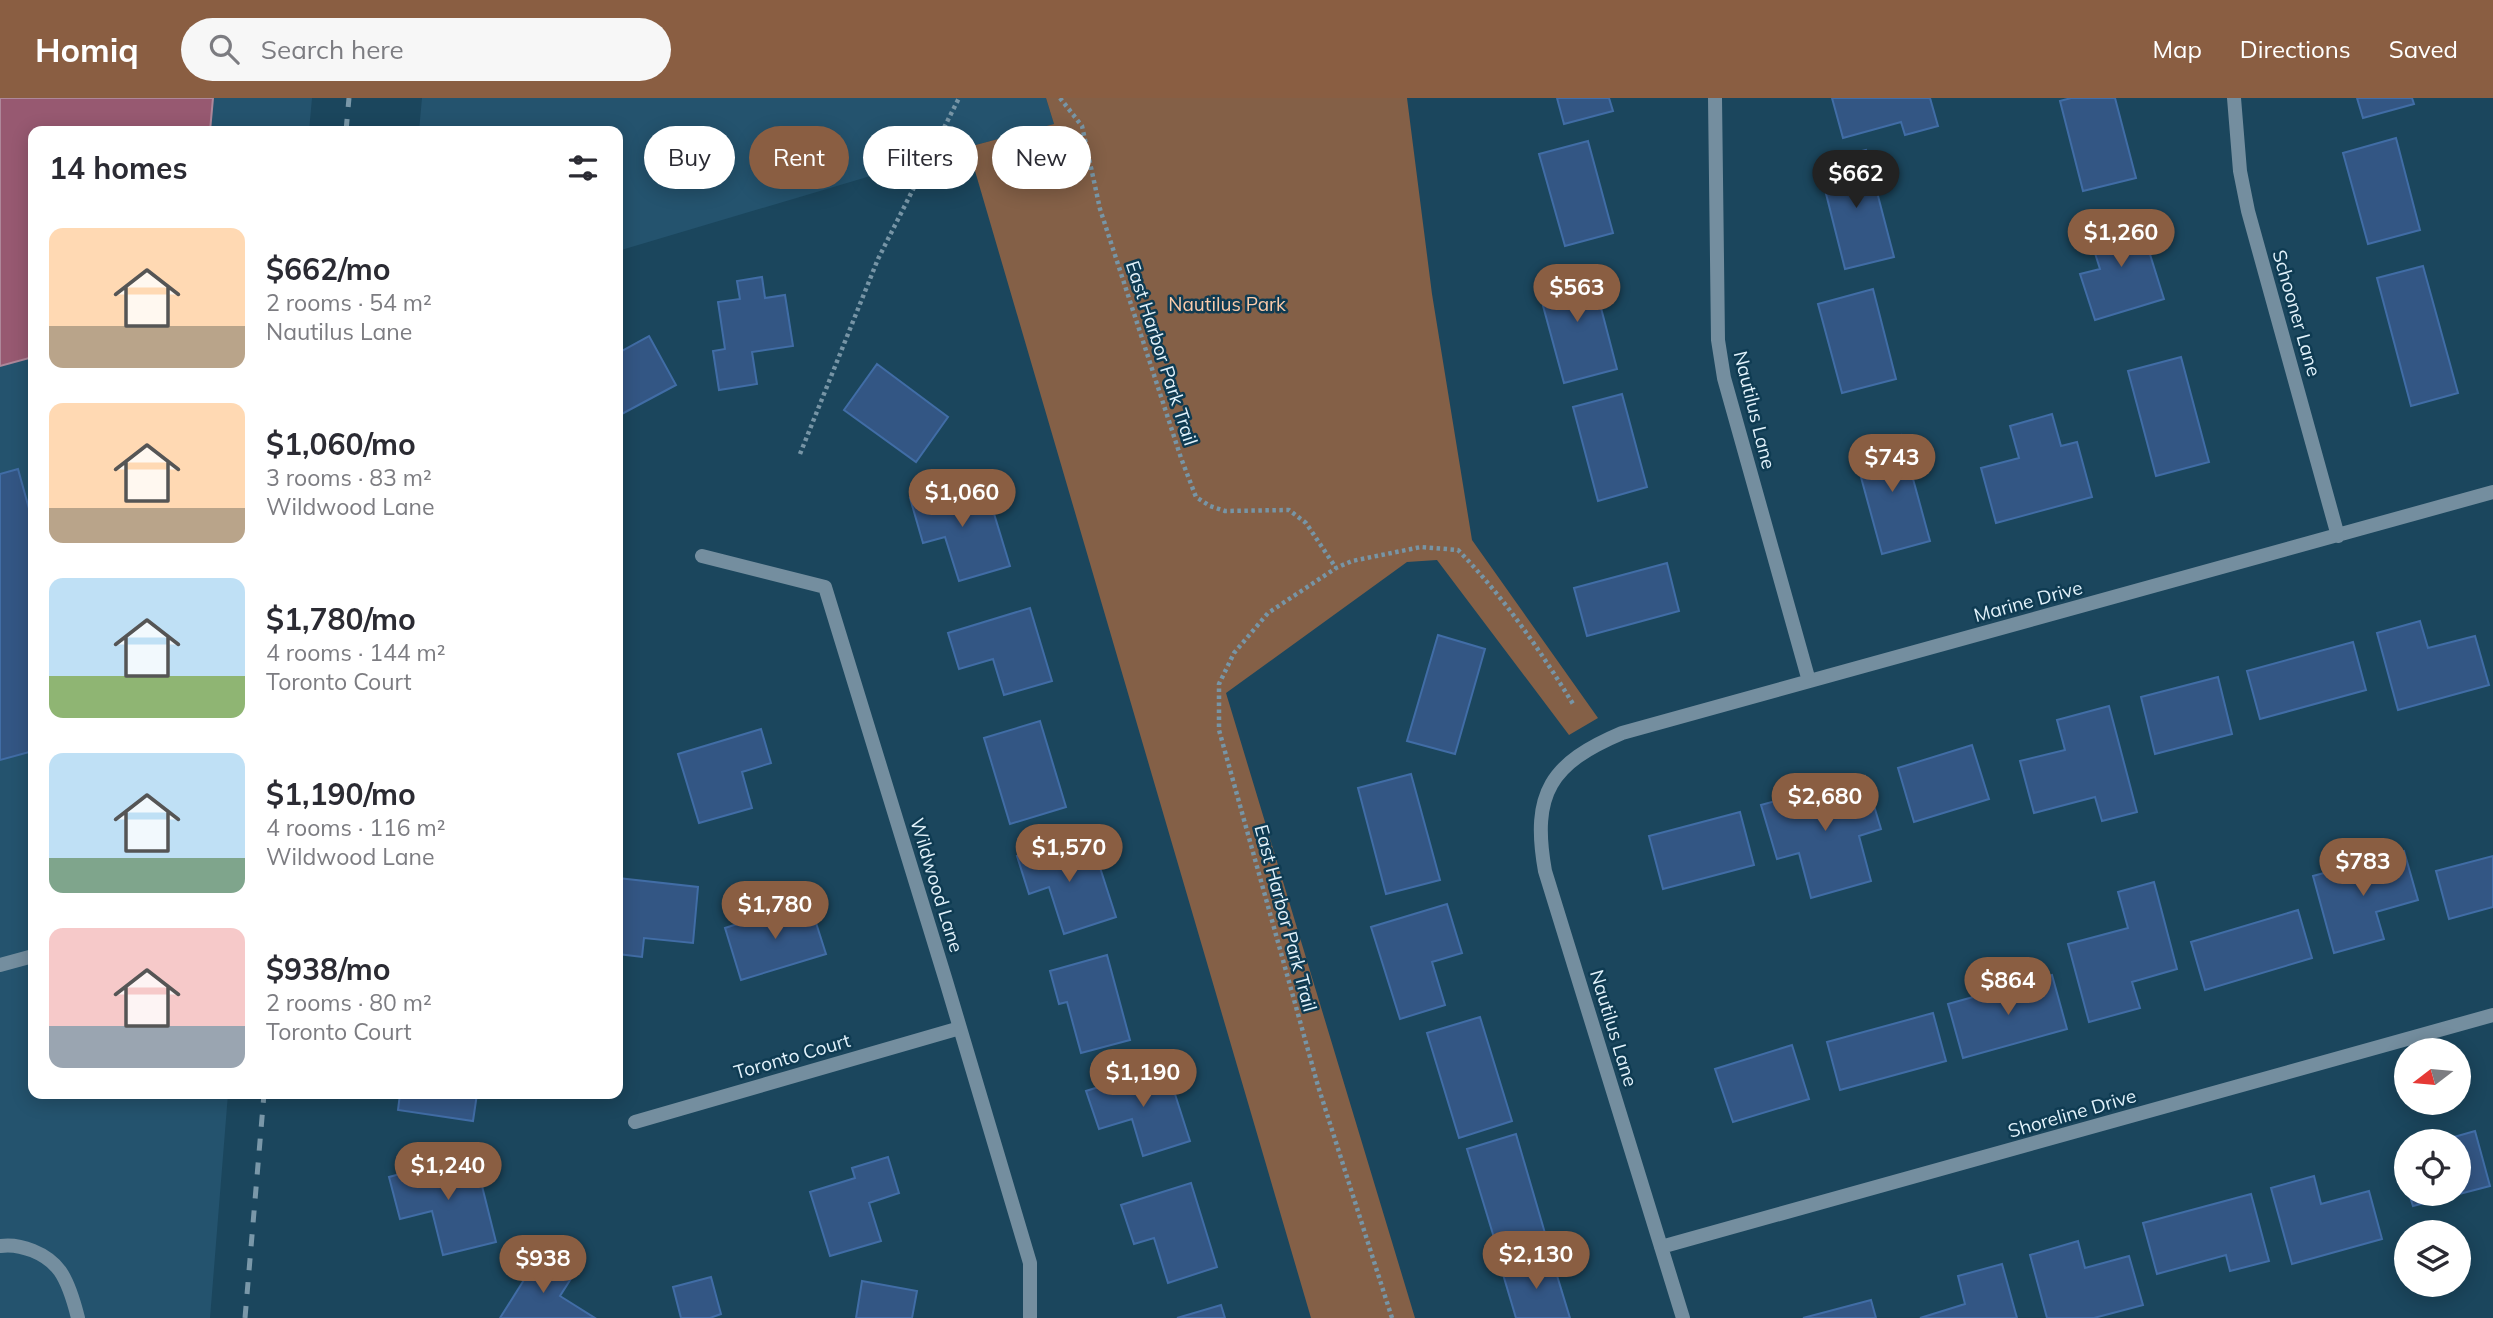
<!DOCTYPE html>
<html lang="en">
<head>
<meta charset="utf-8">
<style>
	:root { --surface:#fff; --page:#f7f7f7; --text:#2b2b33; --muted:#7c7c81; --accent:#8a5e42 }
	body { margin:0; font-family:Mulish,sans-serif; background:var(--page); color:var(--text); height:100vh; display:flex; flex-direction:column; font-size:26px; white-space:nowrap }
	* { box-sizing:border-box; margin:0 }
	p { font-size:23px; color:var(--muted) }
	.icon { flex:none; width:38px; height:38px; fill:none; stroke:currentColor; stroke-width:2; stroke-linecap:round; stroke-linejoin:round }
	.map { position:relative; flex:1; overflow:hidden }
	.panel { position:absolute; left:28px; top:28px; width:595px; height:973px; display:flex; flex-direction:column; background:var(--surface); border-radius:14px; box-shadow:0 4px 18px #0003 }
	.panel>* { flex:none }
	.banner { position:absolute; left:644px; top:28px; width:665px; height:63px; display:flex; gap:14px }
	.needle { width:46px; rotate:254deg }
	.controls { position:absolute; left:2394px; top:940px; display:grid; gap:14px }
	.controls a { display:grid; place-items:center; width:77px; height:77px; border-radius:50%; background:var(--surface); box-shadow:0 4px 18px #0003; font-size:35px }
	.price { position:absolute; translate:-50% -60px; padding:0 16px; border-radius:24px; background:var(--accent); color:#fff; font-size:23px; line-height:46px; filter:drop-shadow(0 2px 4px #0008) }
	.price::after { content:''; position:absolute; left:50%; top:42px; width:21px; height:16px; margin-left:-10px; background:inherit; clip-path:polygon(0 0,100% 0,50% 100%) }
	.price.current { background:#222; color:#fff }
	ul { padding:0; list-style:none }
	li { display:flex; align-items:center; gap:21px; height:175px; padding:0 21px }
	li span { display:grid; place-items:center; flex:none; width:196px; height:140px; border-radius:14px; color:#555 }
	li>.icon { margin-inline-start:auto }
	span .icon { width:84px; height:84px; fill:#fffc; stroke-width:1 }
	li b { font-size:30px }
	h2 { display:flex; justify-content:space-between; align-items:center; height:84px; padding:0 21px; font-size:30px }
	.tag { padding:0 24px; border-radius:32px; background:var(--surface); box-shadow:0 4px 18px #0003; font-size:24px; line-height:63px }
	.tag.current { background:var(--accent); color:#fff }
	header { display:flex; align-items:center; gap:42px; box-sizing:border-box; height:98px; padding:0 35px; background:var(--accent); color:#fff }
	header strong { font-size:33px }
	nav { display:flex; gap:38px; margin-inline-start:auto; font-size:24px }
	.search { width:490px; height:63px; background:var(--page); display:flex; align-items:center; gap:18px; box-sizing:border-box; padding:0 24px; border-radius:38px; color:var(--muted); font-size:26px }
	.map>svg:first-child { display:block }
	.built { fill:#24536e }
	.green { fill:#846047 }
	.water { fill:#975971; stroke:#ae879a; stroke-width:2 }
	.building { fill:#335684; stroke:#416da6; stroke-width:2 }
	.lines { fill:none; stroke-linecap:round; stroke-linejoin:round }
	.path { stroke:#7795a6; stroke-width:4.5; stroke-dasharray:3.5 3.5; stroke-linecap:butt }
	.lane { stroke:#748e9f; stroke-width:14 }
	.street { stroke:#748e9f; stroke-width:14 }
	.rail { stroke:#7a98a9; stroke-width:5; stroke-dasharray:12 12; stroke-linecap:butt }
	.labels { text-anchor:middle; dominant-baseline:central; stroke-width:5; stroke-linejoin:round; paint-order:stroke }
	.park-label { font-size:19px; fill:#fbcbaa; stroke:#0f3b52 }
	.street-label { font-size:19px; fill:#e2f2fb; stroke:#0f3b52 }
</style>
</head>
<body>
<header>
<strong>Homiq</strong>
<div class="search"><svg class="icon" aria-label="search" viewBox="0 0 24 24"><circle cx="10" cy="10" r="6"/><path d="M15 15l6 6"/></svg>Search here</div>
<nav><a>Map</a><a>Directions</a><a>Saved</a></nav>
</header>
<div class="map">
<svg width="2493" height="1220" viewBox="0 0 2493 1220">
	<rect width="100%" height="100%" fill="#1b465d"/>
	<!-- built -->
	<path class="built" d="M0,0H312L309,33H33V996H228L210,1220H0Z
		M422,0H1046L1054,26L968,49L618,153V33H419Z"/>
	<!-- green -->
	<path class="green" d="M1046,0H1407L1432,196L1472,442L1598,620L1569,637L1437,462L1407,464L1226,595L1415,1220H1311L968,49L1054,26Z"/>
	<!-- water -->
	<path class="water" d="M0,0H213L210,33H33V259L0,268Z"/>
	<!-- building -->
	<path class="building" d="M1557,0H1609L1613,13L1564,26Z
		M1832,0H1930L1938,28L1905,37L1901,24L1843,40Z
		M2071,0H2115L2136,80L2083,93L2060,3Z
		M2357,0H2412L2414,6L2363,20Z
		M2396,40L2420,132L2368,146L2343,55Z
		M1588,43L1613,135L1565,148L1539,56Z
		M1866,52L1894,159L1845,171L1818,64Z
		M2137,115L2164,201L2095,222L2080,176L2100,171L2087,130Z
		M1590,168L1617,271L1564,285L1536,182Z
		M2423,168L2458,295L2411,308L2377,180Z
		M762,179L765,200L785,197L793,248L752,254L757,286L719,292L713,253L725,251L718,204L740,201L737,183Z
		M1873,191L1896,281L1842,295L1818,206Z
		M649,238L676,287L618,318V255Z
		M2181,259L2209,364L2156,378L2128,273Z
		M877,266L948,319L916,364L844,312Z
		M1622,296L1647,389L1598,403L1573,309Z
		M2052,316L2061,348L2077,344L2092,399L1996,425L1981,370L2019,360L2010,328Z
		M1901,337L1930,443L1882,456L1853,350Z
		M18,371L33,425V653L0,662V376Z
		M965,383L970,401L988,396L1010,468L959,483L945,439L923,445L910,400Z
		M1667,465L1679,513L1587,538L1574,490Z
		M1030,510L1052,583L1004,597L993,561L959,571L948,535Z
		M2420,523L2428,550L2475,538L2489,587L2398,612L2377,535Z
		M1438,537L1485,551L1455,656L1407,643Z
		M2353,544L2366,592L2260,621L2247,573Z
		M2218,579L2232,636L2155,656L2141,599Z
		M2109,608L2137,714L2102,723L2095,699L2034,715L2020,663L2065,652L2057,622Z
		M1040,623L1066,709L1010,726L984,640Z
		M761,631L771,665L742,674L752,710L699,725L678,656Z
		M1972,647L1989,701L1914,724L1898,670Z
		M1411,676L1440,782L1386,796L1358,690Z
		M1865,678L1881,731L1859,738L1871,783L1811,800L1799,755L1777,761L1761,707Z
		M1740,714L1754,767L1663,791L1649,738Z
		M1063,742L1067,756L1093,748L1116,819L1064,836L1049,789L1029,796L1017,758Z
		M2404,753L2418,802L2376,814L2384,841L2334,855L2313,778Z
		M2493,758V809L2449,821L2436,773Z
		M618,780L698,789L693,845L644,840L642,859L618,856Z
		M2154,784L2177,871L2132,884L2140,910L2089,924L2068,846L2128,830L2118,794Z
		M809,803L826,856L741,882L725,830Z
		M1447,806L1462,855L1432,864L1445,907L1400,921L1371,829Z
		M2298,812L2312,860L2205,892L2191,844Z
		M1107,857L1130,942L1081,955L1067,904L1059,906L1050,873Z
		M2052,877L2067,931L1963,960L1948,906Z
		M1933,915L1946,963L1840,992L1827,944Z
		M1480,919L1512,1023L1459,1040L1427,935Z
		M1792,947L1809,1001L1733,1024L1715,971Z
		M1166,968L1190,1043L1143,1058L1132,1021L1099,1031L1086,993Z
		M400,996H477L473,1023L398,1012Z
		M2475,1033L2490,1088L2413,1108L2409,1096H2459V1043H2440Z
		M1516,1036L1547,1142L1499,1156L1467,1051Z
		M2406,1052V1085L2398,1054Z
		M474,1056L496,1144L443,1157L432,1113L400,1121L389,1079Z
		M888,1059L899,1095L869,1105L881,1143L830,1158L810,1094L855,1080L852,1070Z
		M2314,1078L2321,1106L2369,1093L2382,1141L2292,1166L2271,1090Z
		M1191,1085L1217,1169L1168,1185L1154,1140L1134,1146L1121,1107Z
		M2251,1096L2269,1163L2230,1173L2226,1157L2157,1176L2143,1125Z
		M2078,1143L2085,1170L2129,1158L2143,1207L2094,1220H2047L2030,1157Z
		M539,1158L572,1179L560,1198L595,1220H500Z
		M1551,1158L1570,1220H1516L1502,1173Z
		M2002,1166L2017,1220H1920L1965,1206L1958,1178Z
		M711,1179L721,1216L710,1220H681L673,1189Z
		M862,1183L917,1193L912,1220H856Z
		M1871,1202L1876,1220H1803Z
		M1221,1207L1225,1220H1177Z"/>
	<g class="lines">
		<!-- path -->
		<path class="path" d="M1060,0L1082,28L1100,111L1181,360L1196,399L1210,408L1225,413L1289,412L1306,425L1336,470
			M800,356L878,161L959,0
			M1392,1220L1318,988L1219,632V586L1234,555L1268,515L1336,470L1352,463L1421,449L1458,452C1503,498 1540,552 1573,606"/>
		<!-- lane -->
		<path class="lane" d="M0,867L33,858
			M0,1148C20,1145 47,1155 60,1173C69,1186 74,1204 78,1220"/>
		<!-- street -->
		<path class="street" d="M1715,0L1718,242L1724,280L1809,583
			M2234,0L2240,73L2248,113L2338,438
			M702,458L825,489L946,883L1030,1165V1220
			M635,1024L960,930
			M1661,1149L2493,917
			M1683,1220L1545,773C1531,695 1551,665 1622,635L2493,394"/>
		<!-- rail -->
		<path class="rail" d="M346,33L349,0
			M245,1220L264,996"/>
	</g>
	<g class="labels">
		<!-- park labels -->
		<g class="park-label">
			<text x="1227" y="206">Nautilus Park</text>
		</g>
		<!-- street labels -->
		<g class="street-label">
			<text transform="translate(2297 215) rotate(74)">Schooner Lane</text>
			<text transform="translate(1162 255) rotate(72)">East Harbor Park Trail</text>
			<text transform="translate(1755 312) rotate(76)">Nautilus Lane</text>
			<text transform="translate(2028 503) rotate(-15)">Marine Drive</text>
			<text transform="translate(937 787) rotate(73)">Wildwood Lane</text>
			<text transform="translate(1286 820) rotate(75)">East Harbor Park Trail</text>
			<text transform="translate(1614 930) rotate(73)">Nautilus Lane</text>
			<text transform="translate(792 958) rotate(-16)">Toronto Court</text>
			<text transform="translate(2072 1015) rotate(-16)">Shoreline Drive</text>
		</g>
	</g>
</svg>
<div class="controls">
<a><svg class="needle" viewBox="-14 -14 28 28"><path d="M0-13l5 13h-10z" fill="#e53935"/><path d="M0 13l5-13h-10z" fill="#7c7c81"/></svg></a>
<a><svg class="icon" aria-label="locate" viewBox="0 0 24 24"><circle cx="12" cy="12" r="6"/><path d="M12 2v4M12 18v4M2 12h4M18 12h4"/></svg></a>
<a><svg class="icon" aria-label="layers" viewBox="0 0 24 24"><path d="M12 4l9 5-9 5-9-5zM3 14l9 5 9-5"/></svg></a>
</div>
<b class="price current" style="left:1856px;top:112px">$662</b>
<b class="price" style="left:2121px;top:171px">$1,260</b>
<b class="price" style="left:1577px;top:226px">$563</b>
<b class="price" style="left:1892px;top:396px">$743</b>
<b class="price" style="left:962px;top:431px">$1,060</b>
<b class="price" style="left:1825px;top:735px">$2,680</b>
<b class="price" style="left:1069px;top:786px">$1,570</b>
<b class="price" style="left:2363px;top:800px">$783</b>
<b class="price" style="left:775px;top:843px">$1,780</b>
<b class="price" style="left:2008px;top:919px">$864</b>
<b class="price" style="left:1143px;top:1011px">$1,190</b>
<b class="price" style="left:448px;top:1104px">$1,240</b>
<b class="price" style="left:1536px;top:1193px">$2,130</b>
<b class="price" style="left:543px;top:1197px">$938</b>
<div class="banner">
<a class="tag">Buy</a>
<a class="tag current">Rent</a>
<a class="tag">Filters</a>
<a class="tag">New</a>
</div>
<section class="panel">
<h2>14 homes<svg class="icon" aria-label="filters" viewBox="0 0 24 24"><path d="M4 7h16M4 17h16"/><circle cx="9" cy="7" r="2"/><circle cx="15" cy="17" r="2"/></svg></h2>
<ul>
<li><span style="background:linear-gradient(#ffd9b3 70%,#b9a48a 0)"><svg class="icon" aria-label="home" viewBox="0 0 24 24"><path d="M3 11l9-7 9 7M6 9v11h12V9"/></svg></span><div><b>$662/mo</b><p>2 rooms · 54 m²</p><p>Nautilus Lane</p></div></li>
<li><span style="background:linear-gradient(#ffd9b3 75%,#b9a48a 0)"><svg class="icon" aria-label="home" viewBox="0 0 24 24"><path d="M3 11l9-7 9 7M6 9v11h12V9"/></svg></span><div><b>$1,060/mo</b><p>3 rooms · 83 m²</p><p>Wildwood Lane</p></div></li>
<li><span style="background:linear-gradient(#bfe0f5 70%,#8fb573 0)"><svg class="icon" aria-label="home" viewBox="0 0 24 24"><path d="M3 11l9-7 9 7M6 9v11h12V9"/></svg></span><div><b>$1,780/mo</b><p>4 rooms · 144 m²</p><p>Toronto Court</p></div></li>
<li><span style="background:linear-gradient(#bfe0f5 75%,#7fa58c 0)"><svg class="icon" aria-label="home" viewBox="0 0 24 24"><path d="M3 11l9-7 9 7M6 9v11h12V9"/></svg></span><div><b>$1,190/mo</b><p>4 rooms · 116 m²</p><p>Wildwood Lane</p></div></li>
<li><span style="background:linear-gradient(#f6c9c9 70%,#9aa5b1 0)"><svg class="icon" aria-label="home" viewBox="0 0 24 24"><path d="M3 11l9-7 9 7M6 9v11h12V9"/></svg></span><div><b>$938/mo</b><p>2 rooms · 80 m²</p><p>Toronto Court</p></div></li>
</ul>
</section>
</div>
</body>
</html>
